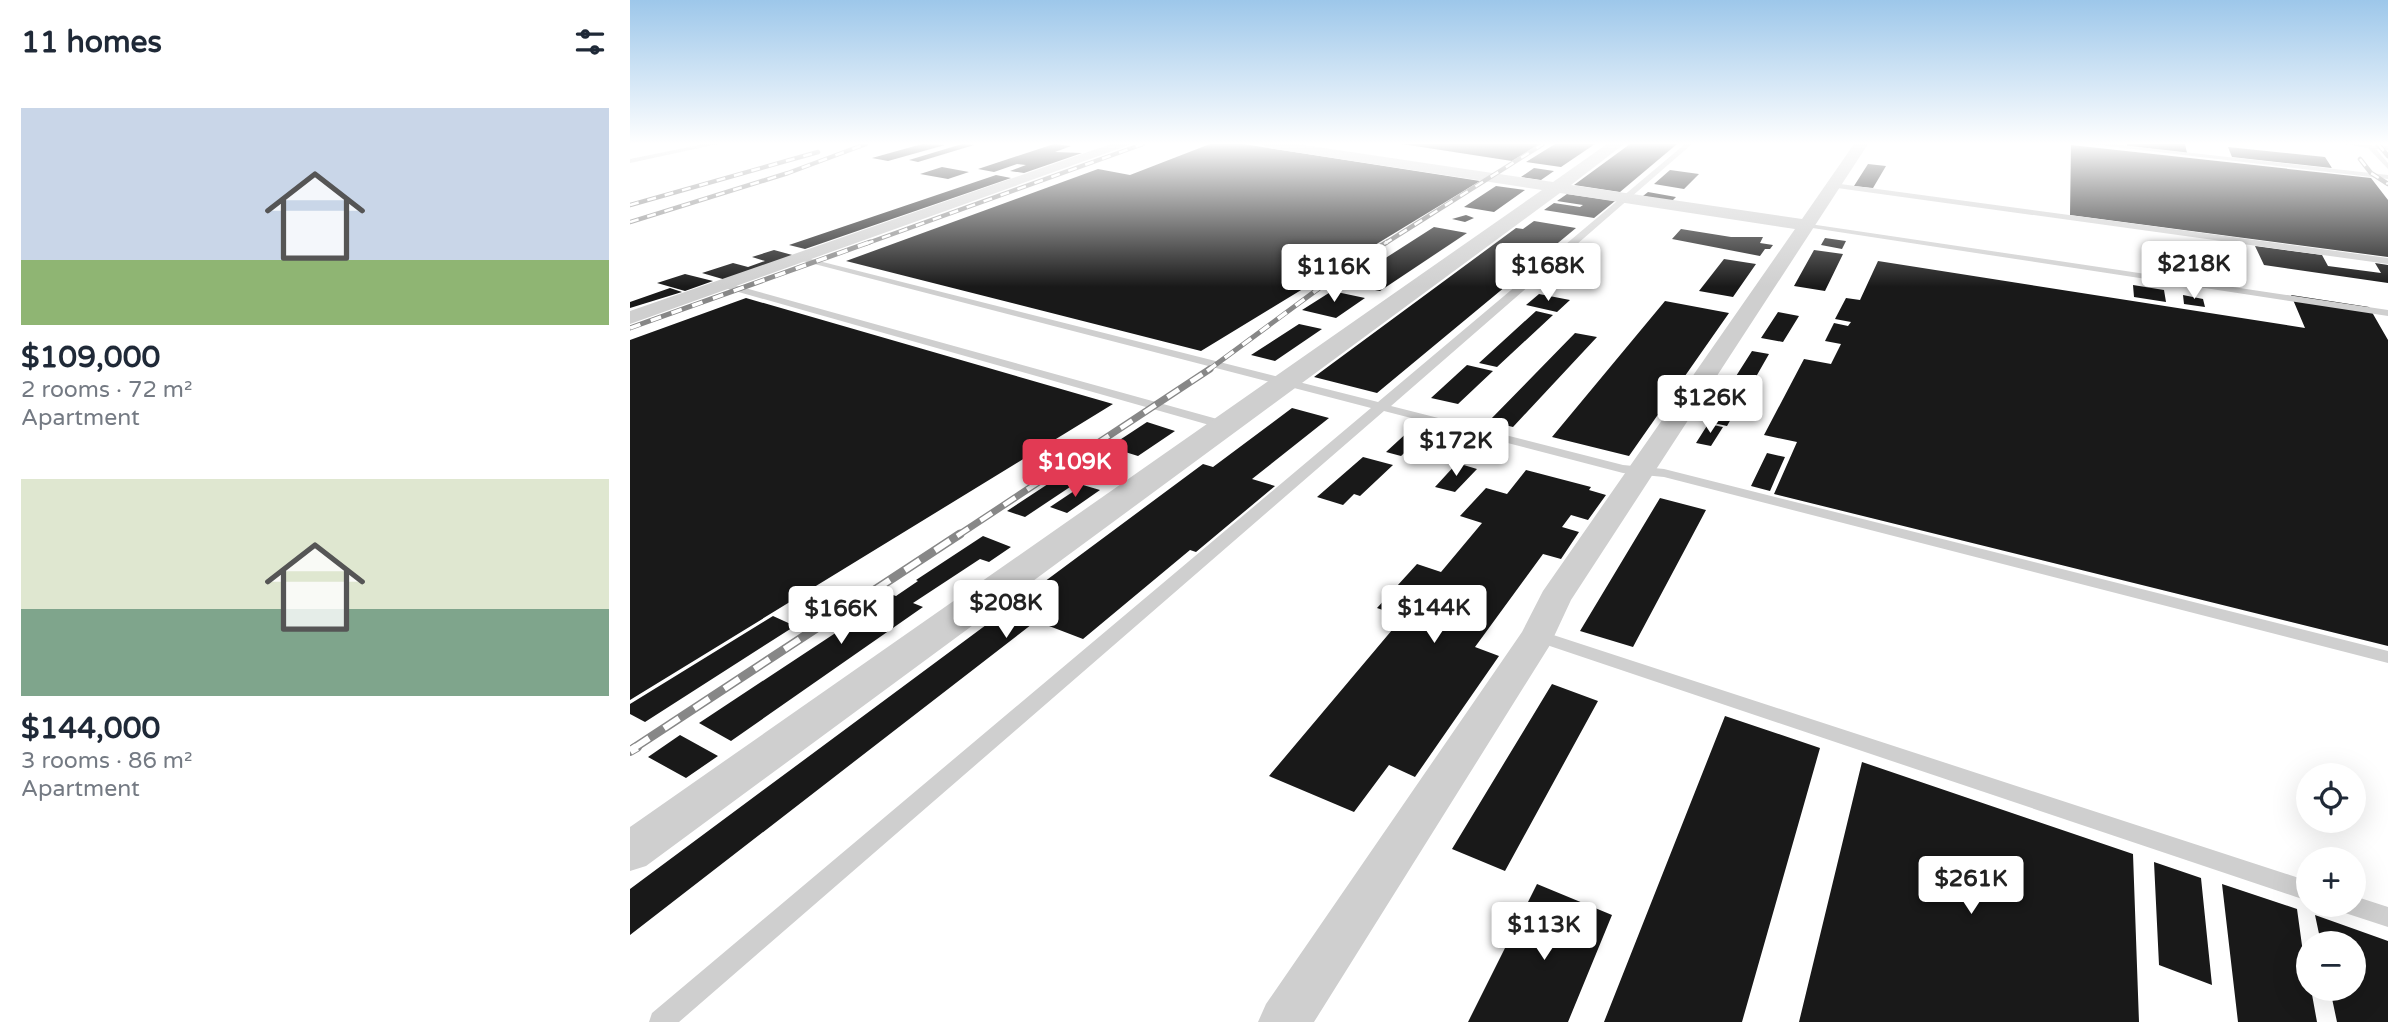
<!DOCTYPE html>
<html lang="en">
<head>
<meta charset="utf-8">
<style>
	:root { --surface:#fff; --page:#f6f6f7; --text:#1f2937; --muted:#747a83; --accent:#e23a54 }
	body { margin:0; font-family:"Varela Round",sans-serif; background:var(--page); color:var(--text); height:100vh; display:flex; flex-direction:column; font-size:26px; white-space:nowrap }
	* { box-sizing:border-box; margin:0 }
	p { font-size:23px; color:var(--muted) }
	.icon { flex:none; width:38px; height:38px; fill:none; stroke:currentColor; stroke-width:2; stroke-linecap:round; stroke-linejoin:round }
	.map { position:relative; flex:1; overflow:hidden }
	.drawer { display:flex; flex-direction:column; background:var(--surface); width:630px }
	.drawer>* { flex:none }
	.tools { position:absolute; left:1666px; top:763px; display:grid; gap:14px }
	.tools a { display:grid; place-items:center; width:70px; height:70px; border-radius:50%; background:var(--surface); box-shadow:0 7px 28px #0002; font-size:35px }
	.price { position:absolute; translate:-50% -60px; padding:0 16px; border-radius:7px; background:#fff; color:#222; font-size:23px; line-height:46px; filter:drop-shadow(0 2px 4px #0008) }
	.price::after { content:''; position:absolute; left:50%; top:42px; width:21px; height:16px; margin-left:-10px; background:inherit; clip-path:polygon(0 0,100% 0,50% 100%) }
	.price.on { background:var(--accent); color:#fff }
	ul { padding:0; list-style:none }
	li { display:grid; align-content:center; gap:14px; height:371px; padding:0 21px }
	li span { display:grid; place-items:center; height:217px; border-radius:0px; color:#555 }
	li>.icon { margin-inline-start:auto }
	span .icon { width:126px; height:126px; fill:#fffc; stroke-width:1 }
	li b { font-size:30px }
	h2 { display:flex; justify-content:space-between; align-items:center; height:84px; padding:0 21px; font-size:30px }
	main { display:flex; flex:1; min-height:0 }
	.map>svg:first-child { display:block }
	.building { fill:#191919 }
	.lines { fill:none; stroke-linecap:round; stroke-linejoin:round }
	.service { fill:#cfcfcf; fill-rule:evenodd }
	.minor { fill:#cfcfcf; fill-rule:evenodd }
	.rail-far4-casing { stroke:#878787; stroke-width:4.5 }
	.rail-far3-casing { stroke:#878787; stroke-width:5 }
	.rail-far2-casing { stroke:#878787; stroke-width:7 }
	.rail-far1-casing { stroke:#878787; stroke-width:9 }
	.rail-casing { stroke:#878787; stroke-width:10 }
	.rail-far4 { stroke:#fff; stroke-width:2.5; stroke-dasharray:9; stroke-linecap:butt }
	.rail-far3 { stroke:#fff; stroke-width:3.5; stroke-dasharray:11; stroke-linecap:butt }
	.rail-far2 { stroke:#fff; stroke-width:4.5; stroke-dasharray:14; stroke-linecap:butt }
	.rail-far1 { stroke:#fff; stroke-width:6; stroke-dasharray:18; stroke-linecap:butt }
	.rail { stroke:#fff; stroke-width:8; stroke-dasharray:24; stroke-linecap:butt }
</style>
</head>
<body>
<main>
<section class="drawer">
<h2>11 homes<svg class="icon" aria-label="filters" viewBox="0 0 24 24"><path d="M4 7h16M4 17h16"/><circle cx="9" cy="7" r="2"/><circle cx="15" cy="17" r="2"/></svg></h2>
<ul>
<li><span style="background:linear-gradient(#c9d6e8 70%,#8fb573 0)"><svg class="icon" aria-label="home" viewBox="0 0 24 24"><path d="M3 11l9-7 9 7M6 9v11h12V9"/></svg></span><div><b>$109,000</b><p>2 rooms · 72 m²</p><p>Apartment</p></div></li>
<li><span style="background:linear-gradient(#dfe7d0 60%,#7fa58c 0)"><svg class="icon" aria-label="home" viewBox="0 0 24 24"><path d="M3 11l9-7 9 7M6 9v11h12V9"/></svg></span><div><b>$144,000</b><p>3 rooms · 86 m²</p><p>Apartment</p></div></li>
</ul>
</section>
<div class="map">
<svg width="1758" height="1022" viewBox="0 0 1758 1022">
	<rect width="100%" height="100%" fill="#fff"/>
	<!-- building -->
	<path class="building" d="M292,144L315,145L258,161L242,158Z
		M332,144L344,145L288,162L279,160Z
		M424,144L441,146L425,152L452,153L394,173L380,171L396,165L387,164L364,172L348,169Z
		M580,144H613L850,181L571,351L216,261L468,169L500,175Z
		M772,144H910L882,161Z
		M925,144H965L931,167L896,162Z
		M1000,144H1047L990,192L944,185Z
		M1497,144H1555L1557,153L1497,146Z
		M1441,145L1741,178L1758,200V257L1440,215Z
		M1598,147L1695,157L1702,168L1602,157Z
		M1238,164L1256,166L1243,188L1224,186Z
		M312,167L339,172L318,179L290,174Z
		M904,168L924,171L911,180L891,177Z
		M1040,170L1069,174L1054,189L1024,184Z
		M366,175L381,178L175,249L159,245Z
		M866,186L895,190L864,212L834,207Z
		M1018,192L1046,197L1042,201L1013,196Z
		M937,194L985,201L964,218L914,210L924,203L950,207L953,205L927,201Z
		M836,215L844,218L835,222L822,219Z
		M904,221L946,228L747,393L684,377L886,228L893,229Z
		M804,227L837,233L750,291L715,284Z
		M1051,229L1101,237H1133L1130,243L1143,245L1140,249H1135L1130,256L1042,239Z
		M1195,238L1216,241L1212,249L1191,245Z
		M1625,246L1692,255L1698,266L1751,273L1745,263L1758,265V283L1634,265Z
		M144,250L166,256L96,280L72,273L103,263L118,267L135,261L122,257Z
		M1184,250L1213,254L1195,291L1164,286Z
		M1094,259L1126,264L1103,297L1069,291Z
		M1248,261L1675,328L1661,295L1739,307L1758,340V646L1144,494L1167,442L1134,435L1174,359L1201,364L1211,344L1195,341L1204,323L1218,326L1221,322L1205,319L1216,298L1230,300Z
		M55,274L83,281L55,291L27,283Z
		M1503,285L1534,290L1536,302L1504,297Z
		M40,288L52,292L0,308V302Z
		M702,291L735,298L706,318L672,310Z
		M909,294L940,300L927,312L896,305Z
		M1553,295L1573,299L1575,307L1554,304Z
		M116,298L483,404L0,700V340Z
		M1035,301L1099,313L999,456L922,437Z
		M906,311L923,315L867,367L849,363Z
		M1148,312L1169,316L1153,342L1131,338Z
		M669,324L692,329L645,361L621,355Z
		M945,333L967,337L883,427L859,421Z
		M1122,351L1139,354L1107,410L1087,406Z
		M837,365L863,371L828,404L801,398Z
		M662,408L699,418L622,479L645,486L566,552L560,550L453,639L406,621L0,935V889L573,464L583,467Z
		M1088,408L1105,412L1097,426L1079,422Z
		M517,422L545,431L508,456L479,447Z
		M1078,424L1093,427L1081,446L1066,443Z
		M781,429L796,433L771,456L756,452Z
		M1137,453L1155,457L1140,491L1121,486Z
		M733,457L763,465L730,496L724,494L713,505L687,497Z
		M456,459L473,465L395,517L377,511Z
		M827,463L847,469L825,492L805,487Z
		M896,470L961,487L959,490L976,495L958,520L941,515L932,527L949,532L931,559L913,554L845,647L869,656L785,777L759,765L724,812L639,776L773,617L747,608L787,564L811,572L852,523L830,516L856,488L877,494Z
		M453,485L470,490L437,513L420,507Z
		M1030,498L1076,510L1003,647L950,631Z
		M353,536L381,547L359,562L350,559L283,603L293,607L101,741L69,723L263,595L266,596L288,581L286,580Z
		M143,616L165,626L15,722L0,714V704Z
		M922,684L968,701L875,871L822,849Z
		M1095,716L1190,748L1112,1022H974Z
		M50,735L88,756L56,778L18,757Z
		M1232,762L1503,854L1509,1022H1169Z
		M1524,862L1571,878L1582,985L1529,965Z
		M907,884L982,915L938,1022H838Z
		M1592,884L1667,909L1678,989H1681L1687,1022H1608Z
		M1685,915L1758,941V1022H1707L1700,989H1724V943H1691Z"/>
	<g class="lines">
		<!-- service -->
		<path class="service" d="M74,144H88L0,163V159Z
			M1055,144H1062L761,406L993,465L1034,469L1758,651V663L1034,477L993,473L754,411L49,1022H19L22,1013L741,408L169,260V256L748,402Z
			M1460,144H1482L1758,175V179Z
			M1714,144L1758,146V150L1746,149L1758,163V169L1738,148Z
			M1203,183L1758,258V264L1200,187V183Z
			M1173,223L1758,310V316L1176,227H1173Z
			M91,283H97L598,422L600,425L594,429L590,428L91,287Z
			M908,630L1678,881V901L902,640L900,636L902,632Z
			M1724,896L1758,907V927L1712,912L1709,905H1724Z"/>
		<!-- minor -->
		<path class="minor" d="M481,144H502L0,324V311Z
			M631,144H667L923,182L977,144H994L941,185L1172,219L1224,144H1238L941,600L920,645L684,1022H628L636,1004L892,632L913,591L1165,229L930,193L16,866L0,871V827L912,190L638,148Z"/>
		<defs>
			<path id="rail-far4" d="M1748,144L1758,156
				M1730,159L1741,173L1758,184
				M0,205L188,152
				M0,222L158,173L236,144
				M235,244L513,144
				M754,244L913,144"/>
			<path id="rail-far3" d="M0,328L240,242
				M577,371L722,264L757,242"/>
			<path id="rail-far2" d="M327,536L580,369"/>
			<path id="rail-far1" d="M4,748L330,534"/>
			<path id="rail" d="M0,751L7,747"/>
		</defs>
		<!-- rail-far4 casing -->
		<use href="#rail-far4" class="rail-far4-casing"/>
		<!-- rail-far3 casing -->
		<use href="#rail-far3" class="rail-far3-casing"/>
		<!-- rail-far2 casing -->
		<use href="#rail-far2" class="rail-far2-casing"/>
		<!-- rail-far1 casing -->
		<use href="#rail-far1" class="rail-far1-casing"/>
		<!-- rail casing -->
		<use href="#rail" class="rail-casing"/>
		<!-- rail-far4 -->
		<use href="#rail-far4" class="rail-far4"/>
		<!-- rail-far3 -->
		<use href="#rail-far3" class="rail-far3"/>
		<!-- rail-far2 -->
		<use href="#rail-far2" class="rail-far2"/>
		<!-- rail-far1 -->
		<use href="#rail-far1" class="rail-far1"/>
		<!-- rail -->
		<use href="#rail" class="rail"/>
	</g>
	<!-- sky -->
	<linearGradient id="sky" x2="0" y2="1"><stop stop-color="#9dc7ea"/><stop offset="0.5" stop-color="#fff"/><stop offset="1" stop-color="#fff" stop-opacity="0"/></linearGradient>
	<rect width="1758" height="287" fill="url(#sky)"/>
</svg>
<div class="tools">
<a><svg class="icon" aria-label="locate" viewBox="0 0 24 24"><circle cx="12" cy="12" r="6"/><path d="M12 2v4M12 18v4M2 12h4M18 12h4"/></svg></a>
<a>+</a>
<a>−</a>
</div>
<b class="price" style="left:1564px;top:301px">$218K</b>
<b class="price" style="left:918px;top:303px">$168K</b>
<b class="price" style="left:704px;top:304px">$116K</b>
<b class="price" style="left:1080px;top:435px">$126K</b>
<b class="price" style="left:826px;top:478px">$172K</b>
<b class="price on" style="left:445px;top:499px">$109K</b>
<b class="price" style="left:376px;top:640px">$208K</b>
<b class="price" style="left:804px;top:645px">$144K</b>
<b class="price" style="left:211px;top:646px">$166K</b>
<b class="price" style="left:1341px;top:916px">$261K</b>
<b class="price" style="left:914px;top:962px">$113K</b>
</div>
</main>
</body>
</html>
